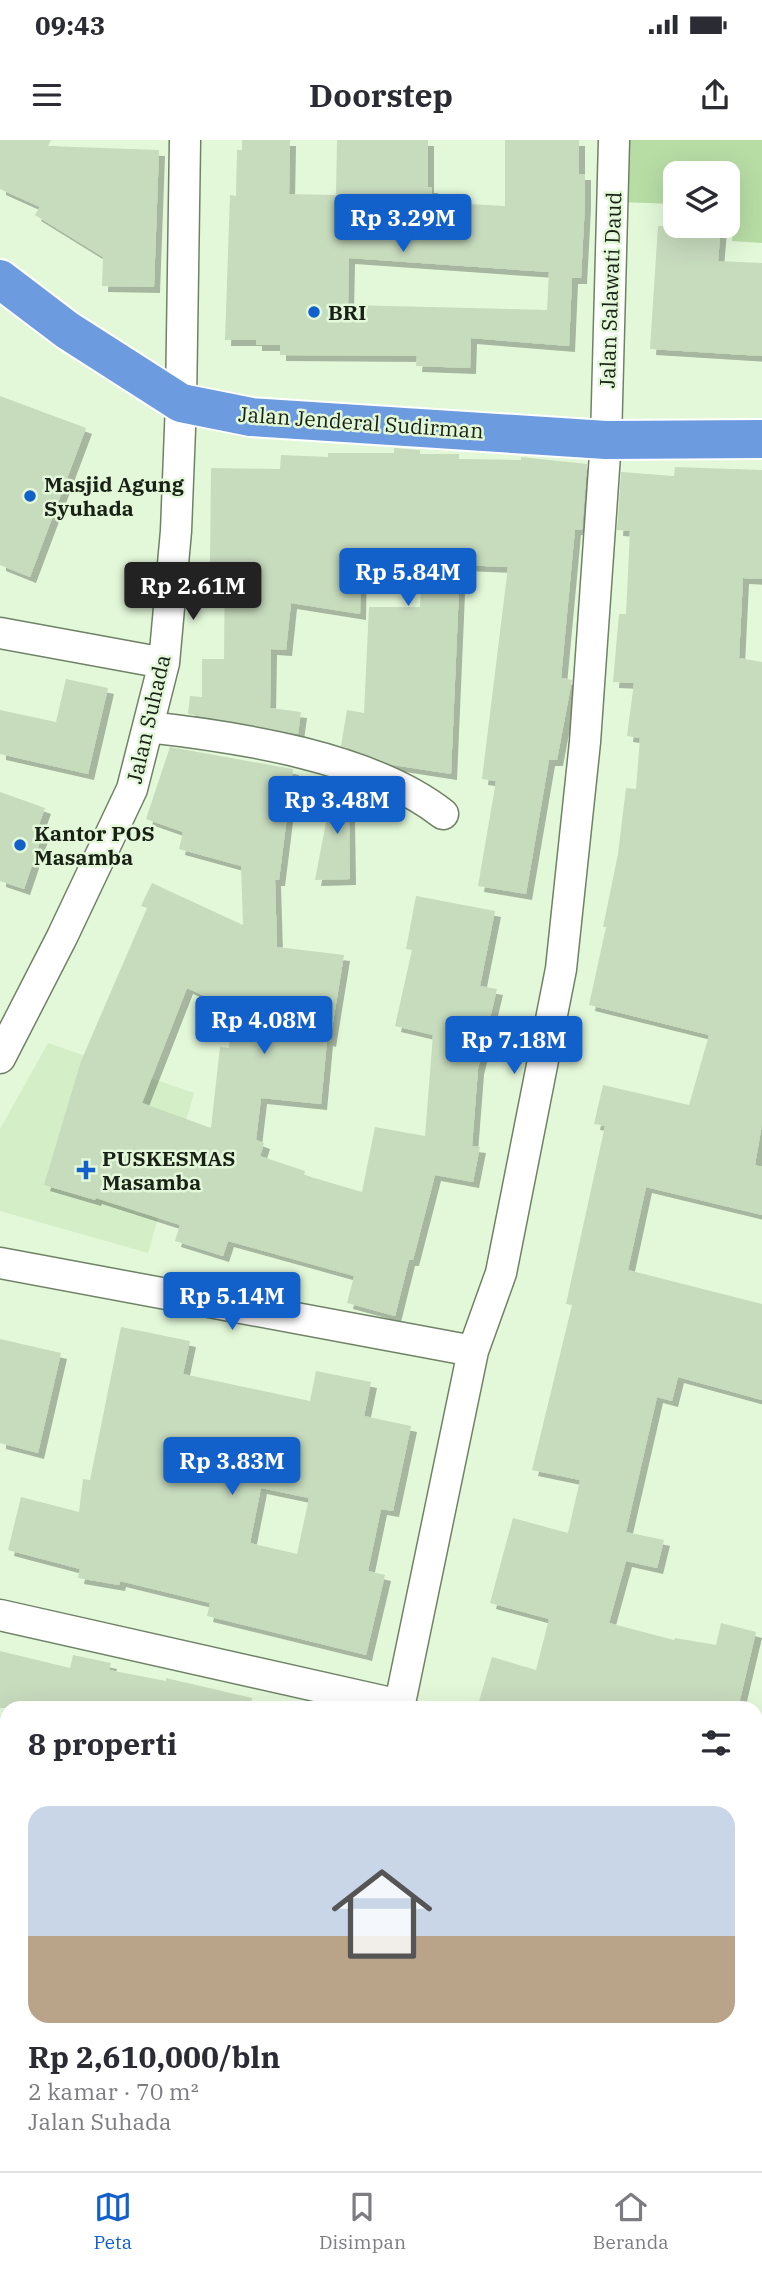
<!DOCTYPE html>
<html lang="id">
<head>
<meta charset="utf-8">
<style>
	:root { --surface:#fff; --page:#f7f7f7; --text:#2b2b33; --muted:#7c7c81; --line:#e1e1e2; --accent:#1260ca }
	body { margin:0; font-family:"IBM Plex Serif",serif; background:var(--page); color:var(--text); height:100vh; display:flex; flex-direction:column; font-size:26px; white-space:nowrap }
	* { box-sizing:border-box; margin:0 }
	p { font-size:23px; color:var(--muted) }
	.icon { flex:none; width:38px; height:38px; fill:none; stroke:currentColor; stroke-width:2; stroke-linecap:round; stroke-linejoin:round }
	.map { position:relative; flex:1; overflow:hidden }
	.sheet { position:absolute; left:0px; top:1561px; width:763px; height:471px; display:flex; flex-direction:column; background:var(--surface); border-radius:21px 21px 0 0; box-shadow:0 7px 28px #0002 }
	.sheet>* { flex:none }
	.controls { position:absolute; left:663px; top:21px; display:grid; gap:14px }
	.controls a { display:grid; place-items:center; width:77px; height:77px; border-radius:14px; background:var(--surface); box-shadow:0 7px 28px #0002; font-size:35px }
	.price { position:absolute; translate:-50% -60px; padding:0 16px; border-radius:7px; background:var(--accent); color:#fff; font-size:23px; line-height:46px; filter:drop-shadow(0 2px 4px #0008) }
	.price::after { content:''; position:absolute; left:50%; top:42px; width:21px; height:16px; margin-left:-10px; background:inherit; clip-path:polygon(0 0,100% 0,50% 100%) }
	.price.selected { background:#222; color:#fff }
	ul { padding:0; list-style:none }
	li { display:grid; align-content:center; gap:14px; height:371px; padding:0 28px }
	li+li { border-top:2px solid var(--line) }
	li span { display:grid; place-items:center; height:217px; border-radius:21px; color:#555 }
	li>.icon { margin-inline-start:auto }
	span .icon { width:126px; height:126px; fill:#fffc; stroke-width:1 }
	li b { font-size:30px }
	h2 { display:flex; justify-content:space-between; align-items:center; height:84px; padding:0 28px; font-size:30px }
	.status { display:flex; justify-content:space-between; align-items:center; height:49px; padding:0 35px; background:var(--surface); direction:ltr }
	.status svg { height:19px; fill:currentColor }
	header { display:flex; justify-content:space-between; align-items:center; height:91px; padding:0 28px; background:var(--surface); font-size:32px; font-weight:700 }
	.dock { display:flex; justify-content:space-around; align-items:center; height:98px; border-top:2px solid var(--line); background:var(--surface); font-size:19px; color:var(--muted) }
	.dock a { display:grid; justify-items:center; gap:4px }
	.dock .selected { color:var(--accent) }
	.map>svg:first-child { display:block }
	.built { fill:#d4eec8 }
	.green { fill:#b7dda5 }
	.building { fill:#c7dbbd; fill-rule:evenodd; filter:url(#shadow) }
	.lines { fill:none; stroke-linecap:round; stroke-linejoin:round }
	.lane-casing { stroke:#6f8266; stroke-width:19 }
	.street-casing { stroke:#6f8266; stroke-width:33 }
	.highway-casing { stroke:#fff; stroke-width:42 }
	.lane { stroke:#fff; stroke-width:16 }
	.street { stroke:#fff; stroke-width:30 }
	.highway { stroke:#6d9be0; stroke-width:38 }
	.poi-dot { fill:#1260ca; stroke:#e3f8d9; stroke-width:2.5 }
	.labels { text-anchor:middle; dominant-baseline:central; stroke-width:5; stroke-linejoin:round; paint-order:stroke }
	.street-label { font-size:21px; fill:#192116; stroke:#e3f8d9 }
	.poi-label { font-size:21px; font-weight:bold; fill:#192116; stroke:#e3f8d9; text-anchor:start }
</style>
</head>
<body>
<div class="status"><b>09:43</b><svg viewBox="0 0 49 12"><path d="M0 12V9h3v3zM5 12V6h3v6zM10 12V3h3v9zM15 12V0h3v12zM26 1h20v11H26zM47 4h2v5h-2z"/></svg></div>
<header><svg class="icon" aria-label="menu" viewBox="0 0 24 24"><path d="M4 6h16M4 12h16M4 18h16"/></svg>Doorstep<svg class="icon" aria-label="share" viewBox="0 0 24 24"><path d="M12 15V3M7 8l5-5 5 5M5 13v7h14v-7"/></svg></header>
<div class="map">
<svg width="762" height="2031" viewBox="0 0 762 2031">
	<defs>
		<filter id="shadow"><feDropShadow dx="6" dy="6" stdDeviation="0" flood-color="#0004"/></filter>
	</defs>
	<rect width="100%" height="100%" fill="#e3f8d9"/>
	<!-- built -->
	<path class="built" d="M48,903L194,953L148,1113L0,1071V989Z"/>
	<!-- green -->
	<path class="green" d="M620,0H762V103L732,101L734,66L728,65V33H676L675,64L619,62Z"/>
	<!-- building -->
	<path class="building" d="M0,0H51L48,6L159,10L154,147L102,146L103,117L35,75L40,67L0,49Z
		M242,0H290L289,54L336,55L337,0H428V47H432L431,62L505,66V0H579V34H585V63L581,138H572L569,206L471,198L470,228L416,226L417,216L280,215V205H256V200H225L230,55L236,56L237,10H242ZM349,118L549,132L547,170L348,165Z
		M658,86H721L718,121L762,123V216L650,209Z
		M0,256L86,288L30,437L0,425Z
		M394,308L420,310V314H459V319L521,320V317L587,324L582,390L575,389L561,538L572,540L571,545L557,620H549L526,754L478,746L496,641L482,639L508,427L460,425L451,634L393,625L341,606L347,570L364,573L369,467H420L423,414H361L360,474L291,463L286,510L271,509L270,568L301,572L298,594L188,574L190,556L202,557V519H224L225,423H210L211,328L280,329L281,315L328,317V313H394Z
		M675,327L762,330V439L743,438L739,518L762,522V984L755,1025L762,1027V1075L646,1047L628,1130L762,1164V1260L678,1237L672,1261L657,1257L626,1392L664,1400L657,1428L626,1421L609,1483L674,1500L675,1498L716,1505L721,1483L756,1492L738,1568H477L492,1517L536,1530L549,1479L490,1463L513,1378L568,1393L580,1340L532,1330L572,1165L566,1164L605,986L594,984L603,945L689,965L709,895L589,865L606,787H603L618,714L626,648L636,649L640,598L627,596L634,543L613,542L619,474H626L630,391L617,390L621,332L674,336Z
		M66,539L108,548L88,634L0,614V570L56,582Z
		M170,607L293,629L279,740H275L277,807L344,815L330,901L327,900L321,964L261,958L256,1000L264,1003L260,1016L305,1031L304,1035L362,1052L375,987L425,996L433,895L395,886L412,810L406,809L416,756L495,771L480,846L497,849L478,929L472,1006L480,1007L473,1042L435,1035L413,1120H409L395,1176L347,1163L354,1136L228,1101L223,1116L175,1101L180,1085L96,1058L95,1060L44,1045L81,921L147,768L141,766L152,743L243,785L241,726L179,709L183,692L146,679ZM187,848L232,868L229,908L220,907L211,988L142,963Z
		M334,640L356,648L349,676L350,739L315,740Z
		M0,652L45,668L37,690L43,693L24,749L0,741Z
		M121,1187L190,1201L183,1234L310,1261L316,1231L371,1242L364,1276L411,1286L393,1371L381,1369L368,1431L385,1435L366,1515L207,1476L210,1463L120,1441L119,1445L78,1438L80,1429L8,1410L21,1357L79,1372L83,1339L90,1340ZM261,1348L309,1358L297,1414L250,1403Z
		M0,1199L61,1213L38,1313L0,1303Z
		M0,1511L70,1528L73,1515L111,1523L109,1530L166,1541V1538L252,1558L251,1568H0Z"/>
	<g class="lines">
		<defs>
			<path id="lane" d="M0,1850L7,1832"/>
			<path id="street" d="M0,493L164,523
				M148,587C238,597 371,617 443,674
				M0,918L62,797L132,649L164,523L176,391L181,263L185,0
				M0,1123L473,1211
				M0,1475L400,1565
				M399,1568L473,1211L501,1133L561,829L585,602L606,300L614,0
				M0,1783L7,1785
				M258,2031L262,2025"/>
			<path id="highway" d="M0,139L67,190L181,263L251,277L606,300L762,299"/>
		</defs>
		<!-- lane casing -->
		<use href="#lane" class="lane-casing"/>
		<!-- street casing -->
		<use href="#street" class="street-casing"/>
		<!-- highway casing -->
		<use href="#highway" class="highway-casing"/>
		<!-- lane -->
		<use href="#lane" class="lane"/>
		<!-- street -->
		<use href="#street" class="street"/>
		<!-- highway -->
		<use href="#highway" class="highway"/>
	</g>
	<!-- markers -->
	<g class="poi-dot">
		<circle cx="314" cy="172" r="7"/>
		<circle cx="30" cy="356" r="7"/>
		<circle cx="20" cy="705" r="7"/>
		<path d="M82.5 1019.5h7v7h7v7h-7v7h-7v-7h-7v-7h7z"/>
	</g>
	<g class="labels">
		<!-- street labels -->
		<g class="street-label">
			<text transform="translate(610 150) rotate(-88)">Jalan Salawati Daud</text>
			<text transform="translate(361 282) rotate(4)">Jalan Jenderal Sudirman</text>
			<text transform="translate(148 579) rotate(-77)">Jalan Suhada</text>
		</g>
		<!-- poi labels -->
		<g class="poi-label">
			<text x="328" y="172">BRI</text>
			<text x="44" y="344">Masjid Agung<tspan x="44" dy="24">Syuhada</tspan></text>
			<text x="34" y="693">Kantor POS<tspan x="34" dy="24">Masamba</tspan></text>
			<text x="102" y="1018">PUSKESMAS<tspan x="102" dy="24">Masamba</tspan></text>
		</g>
	</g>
</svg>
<div class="controls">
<a><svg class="icon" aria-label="layers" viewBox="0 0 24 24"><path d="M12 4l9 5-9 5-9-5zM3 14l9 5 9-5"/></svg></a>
</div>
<b class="price" style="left:403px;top:114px">Rp 3.29M</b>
<b class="price" style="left:408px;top:468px">Rp 5.84M</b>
<b class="price selected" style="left:193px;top:482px">Rp 2.61M</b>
<b class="price" style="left:337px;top:696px">Rp 3.48M</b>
<b class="price" style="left:264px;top:916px">Rp 4.08M</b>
<b class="price" style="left:514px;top:936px">Rp 7.18M</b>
<b class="price" style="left:232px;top:1192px">Rp 5.14M</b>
<b class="price" style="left:232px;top:1357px">Rp 3.83M</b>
<section class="sheet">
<h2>8 properti<svg class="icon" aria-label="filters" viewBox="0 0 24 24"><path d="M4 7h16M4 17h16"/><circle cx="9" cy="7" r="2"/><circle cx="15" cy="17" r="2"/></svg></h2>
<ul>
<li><span style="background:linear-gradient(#c9d6e8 60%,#b9a48a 0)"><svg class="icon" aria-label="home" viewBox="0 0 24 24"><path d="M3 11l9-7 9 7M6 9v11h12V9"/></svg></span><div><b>Rp 2,610,000/bln</b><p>2 kamar · 70 m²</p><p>Jalan Suhada</p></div></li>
</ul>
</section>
</div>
<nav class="dock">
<a class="selected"><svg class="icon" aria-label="map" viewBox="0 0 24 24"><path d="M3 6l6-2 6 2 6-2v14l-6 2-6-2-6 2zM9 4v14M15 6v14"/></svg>Peta</a>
<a><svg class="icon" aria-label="saved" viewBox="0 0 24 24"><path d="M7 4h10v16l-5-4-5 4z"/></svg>Disimpan</a>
<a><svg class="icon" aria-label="home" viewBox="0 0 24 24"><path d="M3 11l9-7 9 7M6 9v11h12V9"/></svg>Beranda</a>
</nav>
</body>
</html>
